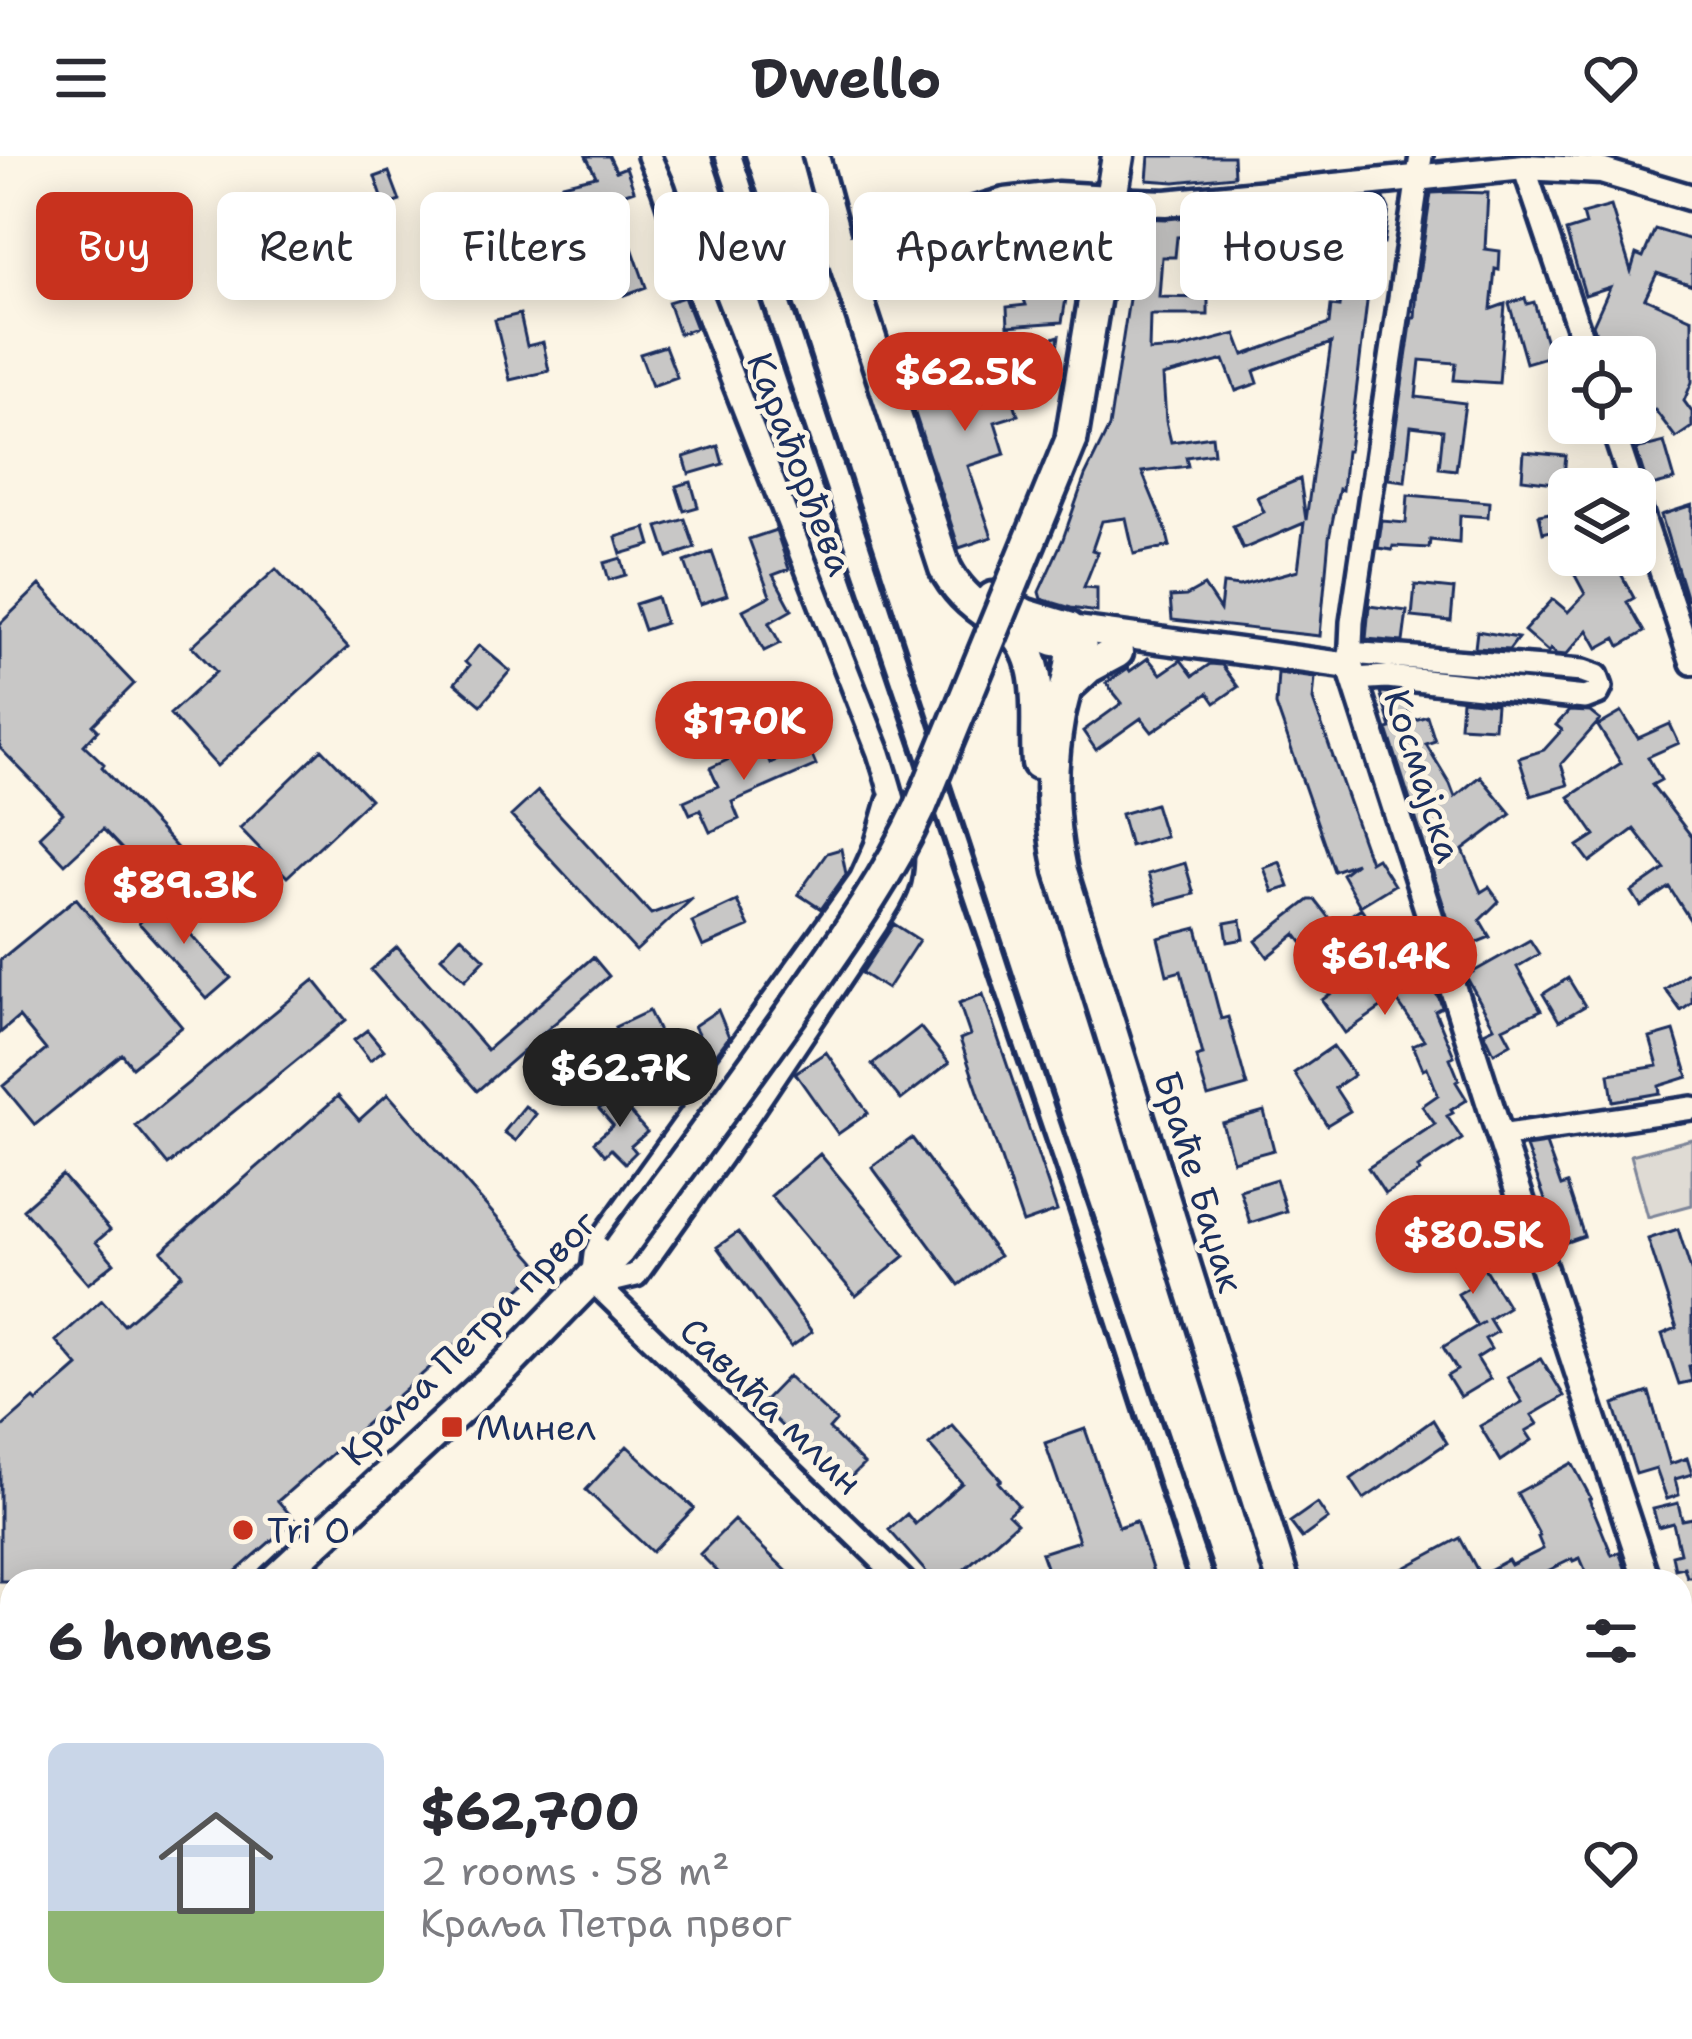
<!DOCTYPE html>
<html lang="en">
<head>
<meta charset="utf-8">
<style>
	:root { --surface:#fff; --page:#f7f7f7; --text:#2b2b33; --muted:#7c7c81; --line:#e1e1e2; --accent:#c8321e }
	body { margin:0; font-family:"Shantell Sans",sans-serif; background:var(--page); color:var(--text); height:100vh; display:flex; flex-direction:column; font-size:45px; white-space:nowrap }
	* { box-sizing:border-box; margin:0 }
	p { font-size:39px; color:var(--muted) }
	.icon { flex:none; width:66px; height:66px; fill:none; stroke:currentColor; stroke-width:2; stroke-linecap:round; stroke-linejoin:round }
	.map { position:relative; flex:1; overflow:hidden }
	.details { position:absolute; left:0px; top:1413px; width:1692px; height:471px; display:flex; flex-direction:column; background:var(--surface); border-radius:36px 36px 0 0; box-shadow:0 6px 30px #0003 }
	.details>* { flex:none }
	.guide { position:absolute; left:36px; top:36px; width:1620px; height:108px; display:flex; gap:24px }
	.buttons { position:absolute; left:1548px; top:180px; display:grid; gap:24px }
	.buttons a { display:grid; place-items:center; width:108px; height:108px; border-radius:18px; background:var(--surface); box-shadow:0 6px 30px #0003; font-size:60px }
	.price { position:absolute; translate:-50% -102px; padding:0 27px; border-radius:42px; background:var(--accent); color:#fff; font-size:39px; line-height:78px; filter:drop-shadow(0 3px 6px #0008) }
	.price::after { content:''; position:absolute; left:50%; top:72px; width:36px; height:27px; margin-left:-18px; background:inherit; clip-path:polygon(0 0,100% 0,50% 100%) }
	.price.selected { background:#222; color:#fff }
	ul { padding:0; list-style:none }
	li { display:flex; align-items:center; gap:36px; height:300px; padding:0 48px }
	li+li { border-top:3px solid var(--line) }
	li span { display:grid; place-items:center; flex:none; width:336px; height:240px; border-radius:18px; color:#555 }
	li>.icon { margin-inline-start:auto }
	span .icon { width:144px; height:144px; fill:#fffc; stroke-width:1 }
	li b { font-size:51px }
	h2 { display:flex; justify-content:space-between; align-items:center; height:144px; padding:0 48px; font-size:51px }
	.tag { padding:0 42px; border-radius:18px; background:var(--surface); box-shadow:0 6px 30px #0003; font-size:42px; line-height:108px }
	.tag.selected { background:var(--accent); color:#fff }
	header { display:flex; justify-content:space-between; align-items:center; height:156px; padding:0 48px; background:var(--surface); font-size:54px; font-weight:700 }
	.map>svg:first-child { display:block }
	.green { fill:#dfdbd4; stroke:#7d8599; stroke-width:3 }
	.building { fill:#c8c7c6; stroke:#1b2f5e; stroke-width:3; fill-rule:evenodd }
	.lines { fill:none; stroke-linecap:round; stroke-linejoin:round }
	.minor-casing { stroke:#1b2f5e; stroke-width:30 }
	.tertiary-casing { stroke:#1b2f5e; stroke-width:33 }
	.secondary-casing { stroke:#1b2f5e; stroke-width:39 }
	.minor { stroke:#fcf5e5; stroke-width:21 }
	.tertiary { stroke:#fcf5e5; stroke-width:24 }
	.secondary { stroke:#fcf5e5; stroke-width:30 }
	.rail { stroke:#1b2f5e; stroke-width:6 }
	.secondary-bridge-casing { stroke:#1b2f5e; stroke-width:39; stroke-linecap:butt }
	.secondary-bridge { stroke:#fcf5e5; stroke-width:30 }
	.poi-dot { fill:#c8321e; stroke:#fcf5e5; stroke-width:4.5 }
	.labels { text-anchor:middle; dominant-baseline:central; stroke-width:10; stroke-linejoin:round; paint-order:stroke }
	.street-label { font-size:36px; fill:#1b2f5e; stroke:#fcf5e5 }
	.poi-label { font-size:36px; fill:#1b2f5e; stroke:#fcf5e5; text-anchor:start }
</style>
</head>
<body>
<header><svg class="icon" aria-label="menu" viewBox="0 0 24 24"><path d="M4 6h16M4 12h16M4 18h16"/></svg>Dwello<svg class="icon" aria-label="heart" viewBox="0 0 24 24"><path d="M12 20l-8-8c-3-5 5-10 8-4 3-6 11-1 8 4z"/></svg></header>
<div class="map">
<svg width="1692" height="1883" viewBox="0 0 1692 1883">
	<rect width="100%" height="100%" fill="#fcf5e5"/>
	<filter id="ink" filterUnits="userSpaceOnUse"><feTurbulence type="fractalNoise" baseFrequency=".00833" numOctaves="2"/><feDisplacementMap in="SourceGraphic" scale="24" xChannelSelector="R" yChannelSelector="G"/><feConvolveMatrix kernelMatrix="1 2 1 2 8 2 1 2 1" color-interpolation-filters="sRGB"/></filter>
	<g filter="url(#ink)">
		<!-- green -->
		<path class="green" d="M1692,983V1049L1648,1061L1631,999Z"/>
		<!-- building -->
		<path class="building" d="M586,0H609L616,15L626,11L634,34L614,41L646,131L624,139L618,123L571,142L560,115L564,113L546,68L570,59L562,28L596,20Z
			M1149,0H1233L1234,20L1175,26L1147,24Z
			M389,16L400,45L385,50L375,21Z
			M1454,36L1488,37L1485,93L1500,95L1499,114L1495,113L1491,153L1505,148L1499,227L1454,224L1456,207L1420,204L1416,241L1465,247L1456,314L1439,312L1443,274L1411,270L1405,325L1388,323L1412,162H1415L1417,131L1431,37Z
			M1384,42L1389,53L1384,87L1374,88L1349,295H1346L1342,334L1339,333L1329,382L1320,480L1172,464L1170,441L1186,440L1204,430L1220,454L1223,428L1239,430L1298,414L1304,367L1243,393L1233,370L1264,356L1257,341L1300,323L1306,364L1331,187L1254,215L1258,227L1236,235L1224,204L1163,220L1166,265L1171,286L1212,280L1214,297L1186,301L1188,310L1142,316L1166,374L1170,390L1134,398L1126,362L1102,365L1092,394L1098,396L1084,431L1097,432V456L1071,452L1041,443L1039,436L1063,383L1085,320L1109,271L1129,143L1136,84L1134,62L1167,63ZM1205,80L1207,108L1302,102L1347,96L1340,151L1331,150L1329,168L1244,199L1236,178L1179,193L1149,195L1150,159H1208V142L1159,141L1162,101H1175L1177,81Z
			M1611,50L1631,115L1636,98L1643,101L1655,73L1692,84V129L1657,117L1645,142L1692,163V226L1684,245L1692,256V271L1676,282L1655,254L1640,256L1635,234V201H1611L1610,196L1601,192L1593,169L1610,131L1585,139L1566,75L1585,69L1582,58Z
			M1058,62H1069L1075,70L1072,108L1062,166L1008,170L1007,151L1026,149L1007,95L948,117L939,88L1009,67Z
			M498,77L507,119L478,126L468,84Z
			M684,141L696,172L679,178L668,146Z
			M1525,142L1527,148L1534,146L1550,200L1526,207L1509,147Z
			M520,158L527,190L543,186L549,215L510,224L495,164Z
			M1059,180L1056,198L1012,202L1011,196Z
			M665,190L677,221L652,230L640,198Z
			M1007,197L1022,240L1013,243L1018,259L995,266L1005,298L968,310L992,381L959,392L906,230Z
			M1664,286L1675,324L1648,331L1636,293Z
			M718,290L723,308L689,318L684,301Z
			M1524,296L1566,300L1563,328L1522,323Z
			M691,326L698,351L684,355L676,330Z
			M1408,339L1489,346L1488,361L1460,359L1459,387L1430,384L1429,392L1393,390L1392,394L1378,392L1382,365L1406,367Z
			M1692,349V443L1687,444L1661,359Z
			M1555,356L1559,373L1543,377L1539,359Z
			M685,363L695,392L668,401L658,371Z
			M646,372L651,389L621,398L616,381Z
			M776,374L789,413L773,419L792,454L769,467L780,487L764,495L743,454L770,440L749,383Z
			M712,396L727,439L700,448L685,406Z
			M1582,399H1611L1634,442L1627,446L1644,476L1620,490L1616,482L1598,492L1588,474L1566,499L1556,498L1551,493L1548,496L1524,475L1553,443L1568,456L1585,438L1570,410L1583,404Z
			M621,402L626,419L609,424L604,407Z
			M276,413L348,491L217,610L170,558L216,516L192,490Z
			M40,429L134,528L93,569L98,574L84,589L104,608L102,611L187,703L157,730L103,673L65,708L39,680L63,657L0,592V468Z
			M1415,429L1454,433L1451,465L1412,461Z
			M657,441L665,467L644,474L635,448Z
			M1369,450L1407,455L1403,486L1366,483Z
			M1477,475L1518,482L1509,494L1475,492Z
			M479,489L510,515L481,549L455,527L469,510L465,506Z
			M1148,502L1161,518L1181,504L1193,520L1210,508L1222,509L1238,531L1215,547L1208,537L1152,576L1141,562L1096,594L1083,575L1122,547L1106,527L1128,512L1130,515Z
			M1278,517L1315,522L1313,544L1370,706L1377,702L1394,729L1360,750L1342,718L1356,707L1334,715L1276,549Z
			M1380,536L1404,538L1412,565L1427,560L1435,585L1426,588L1450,628L1455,641L1480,620L1511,658L1463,694L1481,736L1489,731L1499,745L1480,764L1490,781L1458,794L1387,573L1391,572Z
			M1462,544L1496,548L1494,572L1460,570Z
			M1569,555L1590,556L1600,564L1561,608L1568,629L1531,640L1519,602L1544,594L1562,574L1556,569Z
			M1622,556L1638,582L1670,568L1679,587L1648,601L1661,624L1652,629L1692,681V767L1669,731L1641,750L1632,736L1665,713L1634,673L1590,706L1578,690L1595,679L1569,641L1621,607L1598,570Z
			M808,590L816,609L732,646L739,663L710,676L700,654L690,658L684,645L718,630L710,612L734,601L736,605L764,593L770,607Z
			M322,593L370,643L287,721L240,672Z
			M538,635L651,758L693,742L636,795L511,660Z
			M1155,648L1165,680L1130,690L1121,658Z
			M841,693L846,718L821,753L798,738L827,697Z
			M1280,706L1289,731L1273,736L1264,712Z
			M1185,707L1194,738L1157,748L1148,718Z
			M168,740L190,763L183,770L231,822L207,843L139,767Z
			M76,742L182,871L132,911L122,898L35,969L3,930L46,894L19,861L0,877V804Z
			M1309,744H1315L1335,770L1361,752L1378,776L1401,761L1414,781L1402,789L1439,842L1442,851L1435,855L1454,900L1450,902L1459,924L1456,926L1467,944L1451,954L1453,957L1447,960L1462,983L1418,1012L1420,1016L1385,1038L1368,1012L1435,968L1422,950L1438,939L1427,911L1423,913L1413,889L1424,884L1395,842L1345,877L1322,844L1348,825L1351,830L1377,812L1359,784L1345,794L1340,787L1315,804L1296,778L1268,801L1256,785Z
			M737,745L749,771L703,791L692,766Z
			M1241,764L1244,783L1228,786L1225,767Z
			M894,768L919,784L887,833L862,817Z
			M1197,772L1221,863L1228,861L1247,930L1208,941L1196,901L1203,899L1181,815L1167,819L1158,782Z
			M461,780L485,803L465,824L441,801Z
			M1530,784L1539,798L1517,811L1541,854L1503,872L1511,887L1494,897L1484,876L1494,871L1466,820Z
			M397,791L487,894L593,801L609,820L477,935L371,814Z
			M1692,814V847L1681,855L1665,833Z
			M1568,822L1585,850L1559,865L1543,838Z
			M314,824L346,864L168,1009L136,970Z
			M983,838L1057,1055L1023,1067L960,883L970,879L959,847Z
			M718,854L729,881L712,904L694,870Z
			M649,855L667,893L663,909L654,914L644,906L633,911L615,871Z
			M920,871L949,907L901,944L872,908Z
			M367,874L384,894L370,904L354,884Z
			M1674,875L1688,921L1659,930L1660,937L1613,945L1609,918L1658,910L1650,882Z
			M1333,890L1354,919L1335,932L1350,955L1327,969L1294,917Z
			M826,896L868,957L838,978L795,917Z
			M388,938L542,1113L278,1345L295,1364L225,1425H0V1273L34,1243L37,1246L78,1210L56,1185L102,1144L124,1169L182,1118L162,1095L338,940L359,964Z
			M615,939L647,976L631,990L636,996L625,1007L611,993L605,999L594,986L613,969L599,953Z
			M525,950L536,958L516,985L504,976Z
			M1264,955L1274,994L1233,1005L1222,967Z
			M912,982L999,1100L959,1129L872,1011Z
			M1546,988L1561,1030L1567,1028L1584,1080L1561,1088L1526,991Z
			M820,998L905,1100L856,1140L771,1040Z
			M62,1019L110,1074L96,1086L114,1107L88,1128L23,1053Z
			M1276,1023L1286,1055L1250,1067L1240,1034Z
			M1476,1053L1490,1076L1495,1073L1503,1089L1491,1096L1495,1103L1483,1110L1508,1151L1489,1163L1497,1176L1485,1183L1491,1193L1477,1202L1490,1223L1460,1241L1447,1220L1457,1214L1443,1191L1484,1166L1477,1170L1458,1138L1470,1131L1438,1075Z
			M1678,1073L1692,1117V1209L1689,1210L1692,1225L1679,1228L1662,1178L1677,1172L1648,1083Z
			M738,1076L812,1176L791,1191L717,1091Z
			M1541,1202L1564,1240L1532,1259L1538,1268L1526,1275L1532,1284L1501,1305L1480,1270L1522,1246L1507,1221Z
			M788,1220L836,1265L829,1273L864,1308L843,1329L760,1249Z
			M1649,1236L1670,1308L1687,1302L1692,1318L1675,1323L1679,1339L1667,1343L1656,1312L1636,1318L1614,1248Z
			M1433,1264L1447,1287L1364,1343L1351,1323Z
			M952,1269L1001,1324L998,1326L1018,1349L1008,1358L1017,1367L951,1425H934L889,1374L907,1358L915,1368L962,1327L929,1289Z
			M1085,1273L1119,1371L1136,1365L1156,1425H1051L1041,1397L1079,1385L1045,1287Z
			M627,1290L694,1352L652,1396L586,1334Z
			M1572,1307L1591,1342L1589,1343L1612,1399L1619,1396L1630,1425H1590L1580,1402L1573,1405L1572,1403L1527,1425H1380L1460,1382L1480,1419L1508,1404L1511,1409L1543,1393L1538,1381L1540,1380L1517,1337Z
			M1317,1347L1328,1363L1302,1382L1290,1366Z
			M1678,1347L1682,1364L1692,1362V1421H1687L1684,1411L1675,1413L1672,1399L1680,1397L1673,1367L1658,1371L1653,1353Z
			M734,1364L797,1425H727L700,1398Z"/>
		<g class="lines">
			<defs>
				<path id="minor" d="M1524,11L1588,201
					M1611,267L1633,333
					M1635,338L1692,507
					M1350,497L1583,515L1597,520L1601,531L1598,537L1585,542L1387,521L1354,523
					M1350,510L1352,466L1421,0
					M1500,980L1692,952
					M592,1123L595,1099L602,1083L861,723L876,690L889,645
					M592,1124L611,1125L636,1119L721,1000L876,768C884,754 895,740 899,724C908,684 891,635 879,597L693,122L663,32L649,0
					M592,1124L903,1425
					M1134,1872L1137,1883"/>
				<path id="tertiary" d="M816,0L842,97
					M1109,45L1166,47L1524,11L1601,15L1692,42
					M1009,470L1054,487L1084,492
					M1069,472L1350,510L1500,980L1647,1425
					M1680,1512L1692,1541"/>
				<path id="secondary" d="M1071,285L1118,0
					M993,442L1026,459L1069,472
					M1069,472C1079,504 1063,534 1058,565C1049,616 1050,664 1061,715L1283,1425
					M1066,532L1089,511L1117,496
					M1038,607C1034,561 1048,504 1008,470C1006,468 994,462 991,460C971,448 956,434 945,412L842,97L1005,48L1057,42L1109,45
					M274,1425L504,1212L619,1094
					M0,1700L12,1686
					M1415,1872L1417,1883"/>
			</defs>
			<!-- minor casing -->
			<use href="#minor" class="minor-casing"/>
			<!-- tertiary casing -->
			<use href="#tertiary" class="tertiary-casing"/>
			<!-- secondary casing -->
			<use href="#secondary" class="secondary-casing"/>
			<!-- minor -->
			<use href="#minor" class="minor"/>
			<!-- tertiary -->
			<use href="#tertiary" class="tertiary"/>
			<!-- secondary -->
			<use href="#secondary" class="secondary"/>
			<!-- rail -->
			<path class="rail" d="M713,0L789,229L1070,1057L1189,1425
				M744,0L1036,892L1216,1425
				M1312,1872L1314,1883
				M1338,1872L1341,1883"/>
			<defs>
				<path id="secondary-bridge" d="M619,1094C679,1012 740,930 798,848C843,784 887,723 920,652L1071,285"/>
			</defs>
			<!-- secondary-bridge casing -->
			<use href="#secondary-bridge" class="secondary-bridge-casing"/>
			<!-- secondary-bridge -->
			<use href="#secondary-bridge" class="secondary-bridge"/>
		</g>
	</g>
	<!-- markers -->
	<g class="poi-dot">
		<rect x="440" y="1259" width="24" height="24" rx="6"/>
		<circle cx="243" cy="1374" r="12"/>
	</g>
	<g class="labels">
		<!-- street labels -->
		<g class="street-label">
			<text transform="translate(800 308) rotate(69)">Карађорђева</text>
			<text transform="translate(1423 620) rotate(72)">Космајска</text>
			<text transform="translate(1199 1026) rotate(73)">Браће Баџак</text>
			<text transform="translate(469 1182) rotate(-45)">Краља Петра првог</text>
			<text transform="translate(771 1250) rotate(44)">Савића млин</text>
		</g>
		<!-- poi labels -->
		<g class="poi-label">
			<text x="476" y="1271">Минел</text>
			<text x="267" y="1374">Tri O</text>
		</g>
	</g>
</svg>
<div class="buttons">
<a><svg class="icon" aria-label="locate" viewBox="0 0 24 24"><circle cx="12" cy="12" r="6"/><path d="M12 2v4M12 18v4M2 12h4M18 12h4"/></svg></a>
<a><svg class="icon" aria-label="layers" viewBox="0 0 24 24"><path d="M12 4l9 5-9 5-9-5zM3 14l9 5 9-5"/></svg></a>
</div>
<b class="price" style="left:965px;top:278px">$62.5K</b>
<b class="price" style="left:744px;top:627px">$170K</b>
<b class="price" style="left:184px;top:791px">$89.3K</b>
<b class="price" style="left:1385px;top:862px">$61.4K</b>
<b class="price selected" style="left:620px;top:974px">$62.7K</b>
<b class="price" style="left:1473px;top:1141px">$80.5K</b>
<div class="guide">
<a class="tag selected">Buy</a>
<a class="tag">Rent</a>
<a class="tag">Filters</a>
<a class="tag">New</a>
<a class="tag">Apartment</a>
<a class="tag">House</a>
</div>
<section class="details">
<h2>6 homes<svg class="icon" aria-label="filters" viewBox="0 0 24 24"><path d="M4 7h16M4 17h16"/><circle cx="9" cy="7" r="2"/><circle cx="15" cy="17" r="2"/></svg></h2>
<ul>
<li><span style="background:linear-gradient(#c9d6e8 70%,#8fb573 0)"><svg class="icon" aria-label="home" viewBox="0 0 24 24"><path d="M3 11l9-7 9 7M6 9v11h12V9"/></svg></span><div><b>$62,700</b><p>2 rooms · 58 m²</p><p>Краља Петра првог</p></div><svg class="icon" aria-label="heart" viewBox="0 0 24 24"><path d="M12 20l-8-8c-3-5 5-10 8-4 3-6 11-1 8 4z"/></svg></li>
</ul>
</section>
</div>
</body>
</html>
